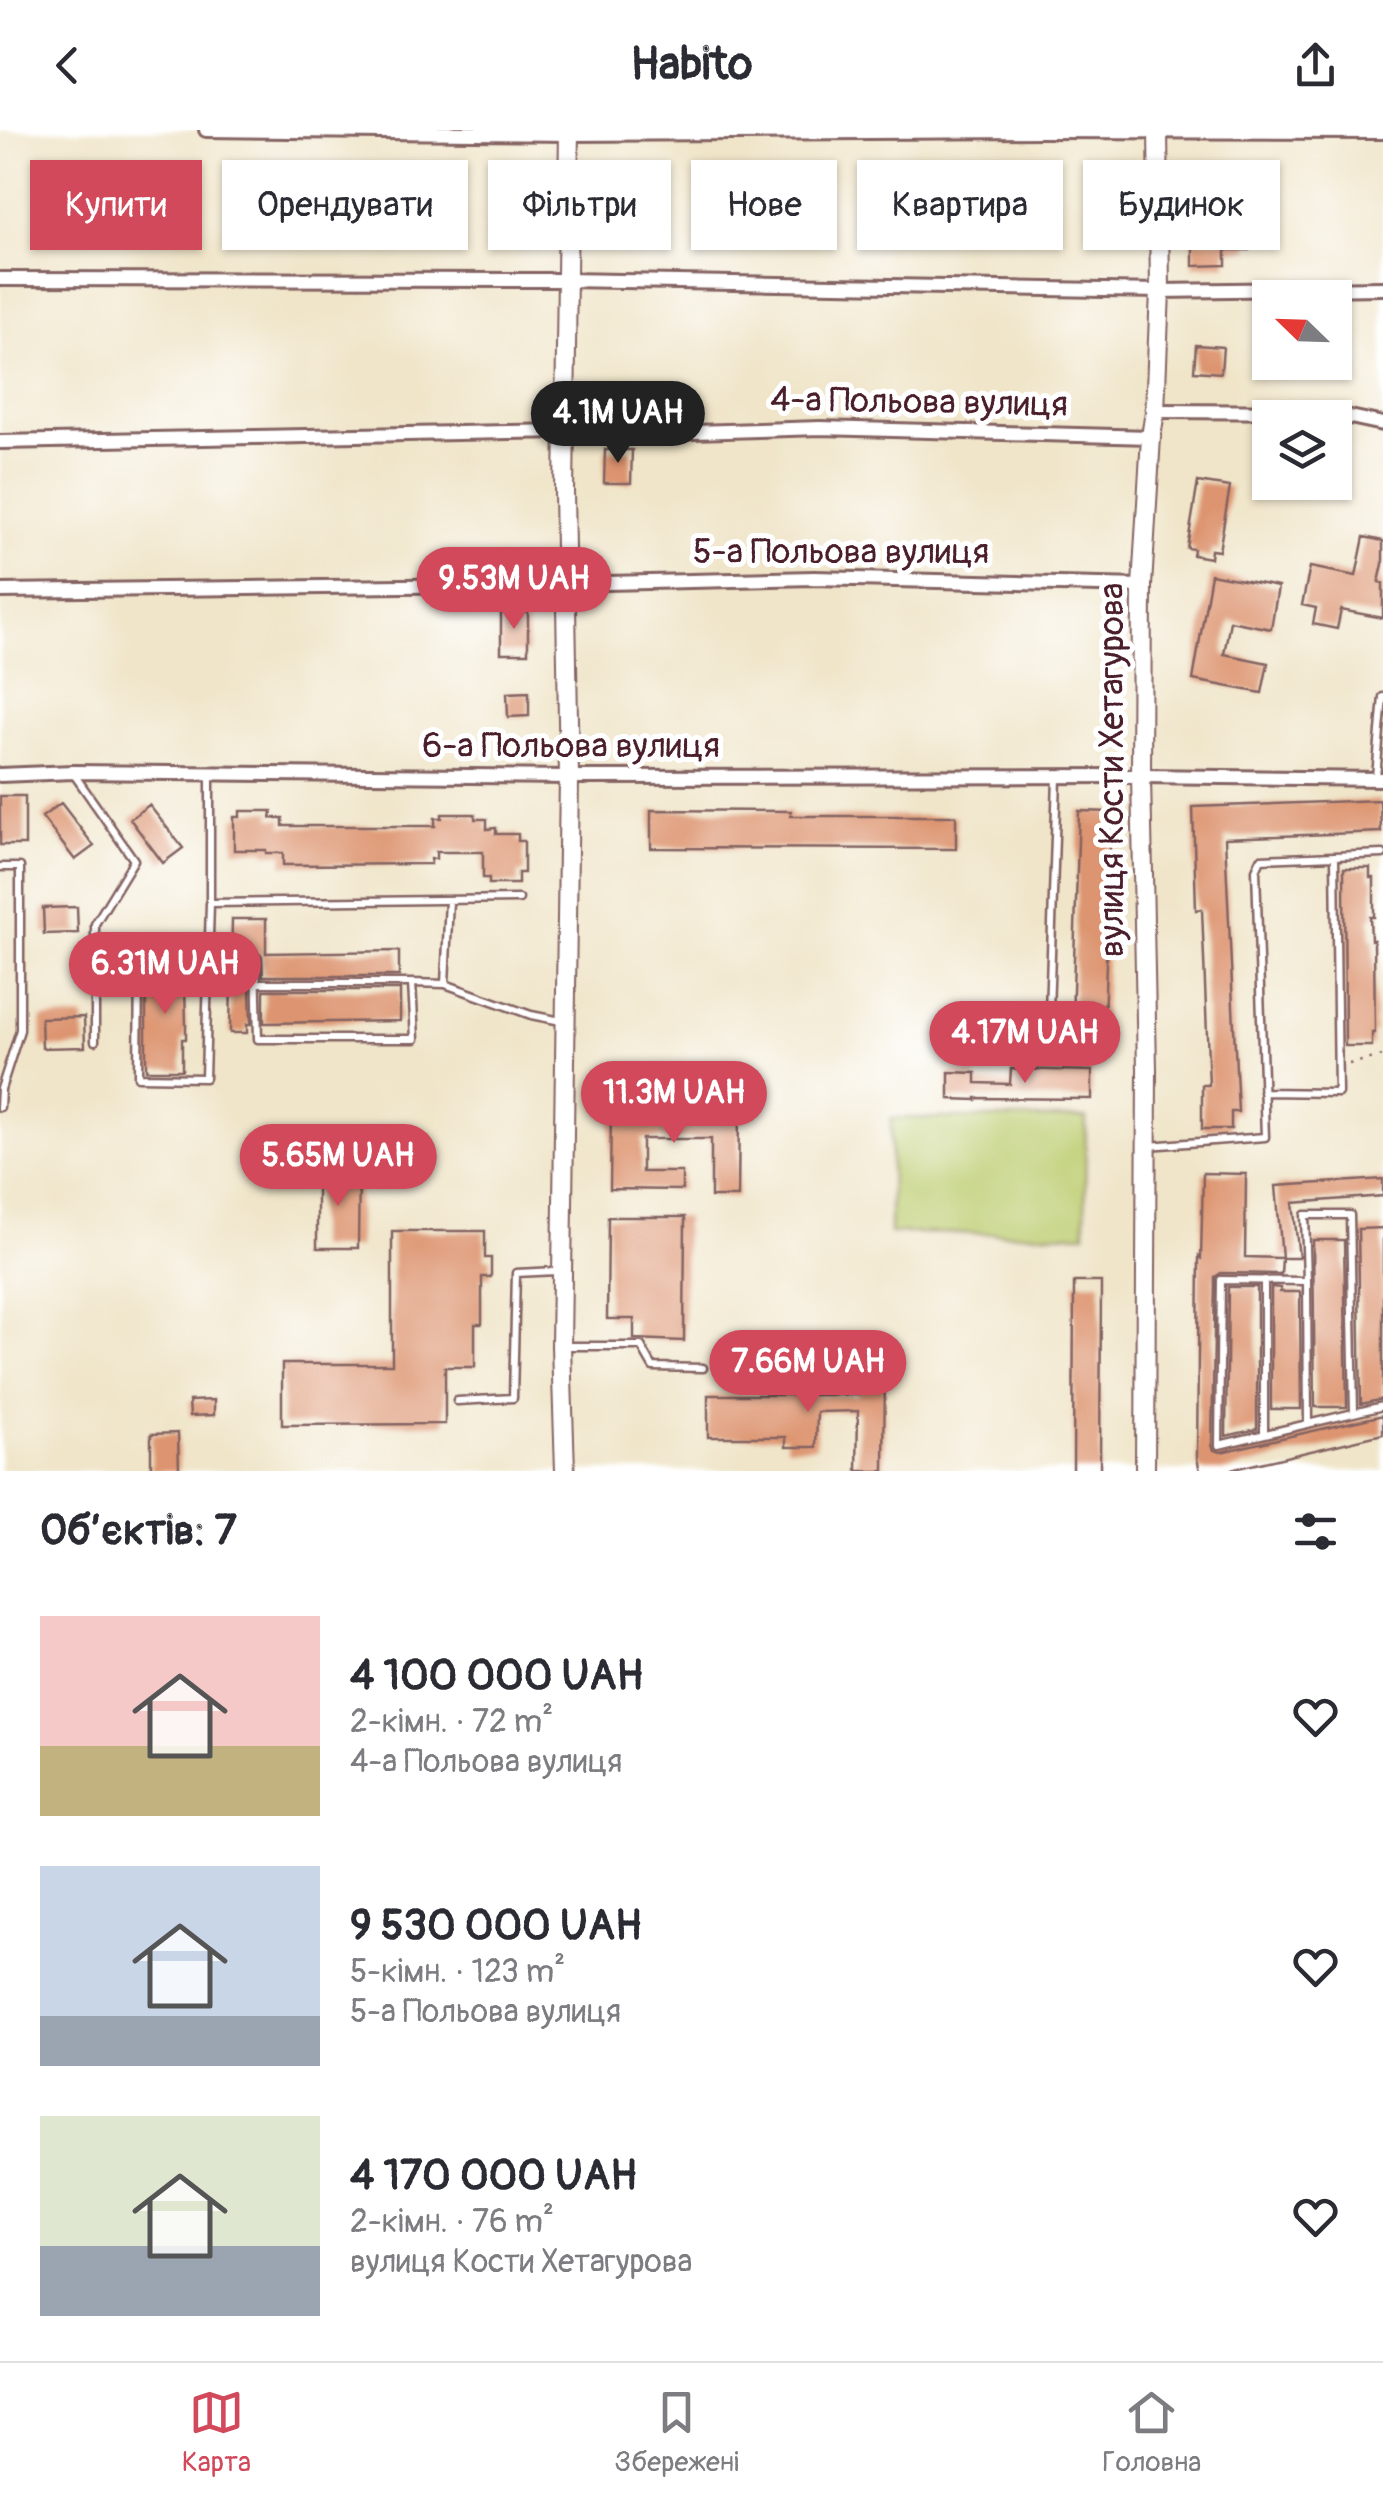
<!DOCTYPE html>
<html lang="uk">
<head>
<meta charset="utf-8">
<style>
	:root { --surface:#fff; --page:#f7f7f7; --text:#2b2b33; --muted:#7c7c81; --line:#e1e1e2; --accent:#d1495b }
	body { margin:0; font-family:Pangolin,sans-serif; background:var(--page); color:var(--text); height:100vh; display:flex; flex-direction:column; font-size:38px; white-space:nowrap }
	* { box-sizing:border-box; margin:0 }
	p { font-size:32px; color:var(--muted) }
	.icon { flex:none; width:55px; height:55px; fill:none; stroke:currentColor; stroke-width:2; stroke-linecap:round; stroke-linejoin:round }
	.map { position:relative; height:1341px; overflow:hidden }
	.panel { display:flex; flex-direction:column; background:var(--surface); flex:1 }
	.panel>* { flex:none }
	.hud { position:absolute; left:30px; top:30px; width:1325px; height:90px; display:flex; gap:20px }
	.needle { width:65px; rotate:293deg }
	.controls { position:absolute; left:1252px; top:150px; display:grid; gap:20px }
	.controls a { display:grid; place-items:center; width:100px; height:100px; border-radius:0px; background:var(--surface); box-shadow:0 2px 8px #0004; font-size:50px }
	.price { position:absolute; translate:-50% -85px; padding:0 22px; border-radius:35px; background:var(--accent); color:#fff; font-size:32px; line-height:65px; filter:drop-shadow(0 2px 5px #0008) }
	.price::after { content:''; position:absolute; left:50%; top:60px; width:30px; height:22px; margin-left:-15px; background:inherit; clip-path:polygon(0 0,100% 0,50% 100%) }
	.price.selected { background:#222; color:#fff }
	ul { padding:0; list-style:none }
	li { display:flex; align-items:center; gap:30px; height:250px; padding:0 40px }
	li span { display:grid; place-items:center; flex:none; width:280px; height:200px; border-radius:0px; color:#555 }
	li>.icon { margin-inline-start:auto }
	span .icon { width:120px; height:120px; fill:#fffc; stroke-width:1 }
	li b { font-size:42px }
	h2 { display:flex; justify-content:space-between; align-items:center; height:120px; padding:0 40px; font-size:42px }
	.chip { padding:0 35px; border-radius:0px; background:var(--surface); box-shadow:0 2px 8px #0004; font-size:35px; line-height:90px }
	.chip.selected { background:var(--accent); color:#fff }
	header { display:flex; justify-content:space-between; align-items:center; height:130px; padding:0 40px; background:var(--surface); font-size:45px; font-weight:800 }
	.tab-bar { display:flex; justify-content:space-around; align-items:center; height:140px; border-top:2px solid var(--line); background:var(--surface); font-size:28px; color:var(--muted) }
	.tab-bar a { display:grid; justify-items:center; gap:5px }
	.tab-bar .selected { color:var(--accent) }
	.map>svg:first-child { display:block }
	.green { fill:#bccc6e; stroke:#83764c; stroke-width:2.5 }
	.building { fill:#dd946f }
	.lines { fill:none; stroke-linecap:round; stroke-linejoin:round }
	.lane-casing { stroke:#846462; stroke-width:11 }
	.street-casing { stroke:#846462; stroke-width:18 }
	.secondary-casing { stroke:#846462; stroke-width:22 }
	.path { stroke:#846462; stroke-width:2.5; stroke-dasharray:2.5 8; stroke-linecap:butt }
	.lane { stroke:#fff; stroke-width:6 }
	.street { stroke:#fff; stroke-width:12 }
	.secondary { stroke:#fff; stroke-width:18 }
	.labels { text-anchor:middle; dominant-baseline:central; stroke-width:10; stroke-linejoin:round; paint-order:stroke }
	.street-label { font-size:35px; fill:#4a1f2b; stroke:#fff }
</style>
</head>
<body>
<header><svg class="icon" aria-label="back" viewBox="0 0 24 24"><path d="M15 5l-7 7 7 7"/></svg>Habito<svg class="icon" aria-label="share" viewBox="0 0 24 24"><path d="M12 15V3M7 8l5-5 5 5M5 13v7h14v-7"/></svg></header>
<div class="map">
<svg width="1383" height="1341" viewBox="0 0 1383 1341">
	<rect width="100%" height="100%" fill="#fff"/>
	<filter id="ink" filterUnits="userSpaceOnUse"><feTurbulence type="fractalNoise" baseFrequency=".01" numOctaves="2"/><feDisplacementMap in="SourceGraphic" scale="20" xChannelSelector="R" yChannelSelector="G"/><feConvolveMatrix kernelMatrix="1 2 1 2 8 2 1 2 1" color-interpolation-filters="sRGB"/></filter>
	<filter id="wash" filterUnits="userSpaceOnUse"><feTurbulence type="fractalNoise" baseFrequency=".0048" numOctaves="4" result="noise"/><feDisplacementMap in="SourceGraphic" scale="40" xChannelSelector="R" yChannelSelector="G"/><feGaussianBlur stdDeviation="2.25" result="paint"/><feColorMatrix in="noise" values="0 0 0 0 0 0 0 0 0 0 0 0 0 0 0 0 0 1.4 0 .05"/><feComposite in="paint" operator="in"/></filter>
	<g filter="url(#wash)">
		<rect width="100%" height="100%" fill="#f0e5c9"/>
		<!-- green -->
		<path class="green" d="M891,988H1086L1085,1104L890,1103Z"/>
		<g id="blocks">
			<!-- building -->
			<path class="building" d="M1249,98V120H1226V135L1193,136V110H1217V99Z
				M1196,215L1223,217L1221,243L1194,241Z
				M605,320H632L631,353H604Z
				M1198,352L1230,357L1219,421L1211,420L1210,428L1193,425L1194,419L1187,418Z
				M1364,407L1383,411V434L1379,452L1383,453V488L1341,480L1337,499L1313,494L1316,478L1302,475L1310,437L1356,446Z
				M1211,444L1278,457L1271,499L1230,491L1224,524L1268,533L1262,563L1193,550Z
				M501,481L528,482V523H501Z
				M529,562V586L508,587L507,563Z
				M0,666H25V715H0Z
				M1380,670L1381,702L1225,708L1238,982H1231V999H1202V955H1209L1202,779L1196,780L1193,677Z
				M61,673L94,716L75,730L42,687Z
				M149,675L183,718L163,733L130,689Z
				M651,680L791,681V686H956V719L651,718Z
				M240,681H272L271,688H283V696H435V688H442V684H475V689H487V699L496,698V704H518V711H524V743H518V754H489V748H483V722H436V729H431V734L283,735V723H266V720H234V687H240Z
				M1079,681L1111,682L1104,892L1072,890Z
				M1344,738H1370V748H1374V787H1370L1371,810H1374L1375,903H1372V916H1345Z
				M77,777L78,803L44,804L43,778Z
				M232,789H266V823L399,821V846H263L262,826L258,823H253L249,829L251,894H247V903H230Z
				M181,834V860L185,859L186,894V909H182V940H146V835Z
				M264,860H400V891L264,893Z
				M84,887L85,917L42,918L41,888Z
				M1011,939L1092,941V969L976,968V970L949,969V942L976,943V953L1010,954Z
				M611,977L739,978L738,1067H711V1009H642V1042H682V1060L610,1059Z
				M317,1040H359L358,1118H317Z
				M1203,1043L1246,1044L1245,1127L1282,1128L1281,1144L1221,1143L1215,1147L1212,1315L1214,1320L1221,1322L1256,1314L1383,1285V1304L1226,1341H1200L1197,1328L1199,1126L1201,1128Z
				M1383,1049V1066L1293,1073L1299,1128H1282L1276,1056Z
				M608,1087H685L684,1211L634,1209V1189H607Z
				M1383,1098V1269L1361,1274L1358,1099Z
				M392,1101H485V1128H491V1147H482V1194H475V1237H445V1294L282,1295V1234H392Z
				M1313,1110H1344L1347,1277H1315Z
				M1074,1152H1101L1100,1341H1073Z
				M1228,1157H1257V1299L1226,1306Z
				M1271,1157L1281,1158L1280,1162H1300L1301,1279H1271Z
				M858,1227H885L884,1341H857L858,1281L817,1282L816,1317H786V1307H708V1265H858Z
				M214,1270V1285L190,1286L189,1271Z
				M178,1303L179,1341H151V1304Z"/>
		</g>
	</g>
	<g filter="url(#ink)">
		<use href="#blocks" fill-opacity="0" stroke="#846462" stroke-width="2.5"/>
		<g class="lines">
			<defs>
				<path id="lane" d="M73,643L134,730L95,794V911
					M210,644V773L519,769
					M1376,647L1383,567
					M0,737H20V900L1,959L0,977
					M449,770L445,854L531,885L561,891
					M208,827L139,828L138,947L205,948L210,773
					M256,829L258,909H415L412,853L445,854
					M257,853H412
					M1049,882L1057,648
					M1263,962L1338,963L1335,726
					M1148,1016L1265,1007L1256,740L1261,729L1383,724
					M1307,1151L1305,1085H1350L1354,1283
					M562,1216H641L653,1237L703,1238
					M457,1271L513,1268L516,1143L557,1141
					M1308,1294L1307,1151L1221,1150L1219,1315L1383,1276
					M1264,1304V1150"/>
				<path id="street" d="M206,0L569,4L1041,1L1383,2
					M0,149L566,150L1160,161L1383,158
					M1155,281L1327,282L1383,294
					M565,306L820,298L1151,307
					M0,312L565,301
					M0,461L565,454L814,448L1142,456
					M0,645L73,642L569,647L1141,646L1383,649"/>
				<path id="secondary" d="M565,1341L561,1216L569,647L564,362L569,0
					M1145,1341L1147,939L1141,646L1142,456L1151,307L1155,281L1160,161L1158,0"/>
			</defs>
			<!-- lane casing -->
			<use href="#lane" class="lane-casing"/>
			<!-- street casing -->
			<use href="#street" class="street-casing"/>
			<!-- secondary casing -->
			<use href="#secondary" class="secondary-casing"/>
			<!-- path -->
			<path class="path" d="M1349,934L1383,926"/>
			<!-- lane -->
			<use href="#lane" class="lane"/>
			<!-- street -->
			<use href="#street" class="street"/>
			<!-- secondary -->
			<use href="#secondary" class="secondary"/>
		</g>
	</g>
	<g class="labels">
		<!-- street labels -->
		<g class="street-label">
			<text transform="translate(919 272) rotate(1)">4-а Польова вулиця</text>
			<text x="841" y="422">5-а Польова вулиця</text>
			<text x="571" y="616">6-а Польова вулиця</text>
			<text transform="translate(1112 640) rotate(-90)">вулиця Кости Хетагурова</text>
		</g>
	</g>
</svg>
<div class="controls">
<a><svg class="needle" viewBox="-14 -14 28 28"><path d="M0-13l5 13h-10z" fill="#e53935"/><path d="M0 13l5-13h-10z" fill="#7c7c81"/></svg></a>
<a><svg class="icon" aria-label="layers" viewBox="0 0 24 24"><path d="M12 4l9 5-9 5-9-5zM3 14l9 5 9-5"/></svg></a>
</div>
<b class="price selected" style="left:618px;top:336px">4.1M UAH</b>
<b class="price" style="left:514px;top:502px">9.53M UAH</b>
<b class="price" style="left:165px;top:887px">6.31M UAH</b>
<b class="price" style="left:1025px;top:956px">4.17M UAH</b>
<b class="price" style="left:674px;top:1016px">11.3M UAH</b>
<b class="price" style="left:338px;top:1079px">5.65M UAH</b>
<b class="price" style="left:808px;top:1285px">7.66M UAH</b>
<div class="hud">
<a class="chip selected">Купити</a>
<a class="chip">Орендувати</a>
<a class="chip">Фільтри</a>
<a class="chip">Нове</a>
<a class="chip">Квартира</a>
<a class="chip">Будинок</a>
</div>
</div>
<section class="panel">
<h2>Об’єктів: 7<svg class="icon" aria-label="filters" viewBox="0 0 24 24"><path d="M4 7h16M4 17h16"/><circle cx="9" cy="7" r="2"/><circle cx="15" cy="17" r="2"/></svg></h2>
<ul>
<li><span style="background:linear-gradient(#f6c9c9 65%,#c2b280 0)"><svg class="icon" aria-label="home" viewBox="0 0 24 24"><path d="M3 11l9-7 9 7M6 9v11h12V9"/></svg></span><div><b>4 100 000 UAH</b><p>2-кімн. · 72 m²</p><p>4-а Польова вулиця</p></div><svg class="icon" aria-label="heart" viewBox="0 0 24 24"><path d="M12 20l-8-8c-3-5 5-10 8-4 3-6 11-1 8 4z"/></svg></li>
<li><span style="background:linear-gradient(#c9d6e8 75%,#9aa5b1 0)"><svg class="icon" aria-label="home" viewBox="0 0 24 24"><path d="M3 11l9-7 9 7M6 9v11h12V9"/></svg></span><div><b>9 530 000 UAH</b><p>5-кімн. · 123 m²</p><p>5-а Польова вулиця</p></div><svg class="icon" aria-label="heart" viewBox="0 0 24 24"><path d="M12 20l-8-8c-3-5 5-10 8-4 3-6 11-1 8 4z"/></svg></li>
<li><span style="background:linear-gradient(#dfe7d0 65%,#9aa5b1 0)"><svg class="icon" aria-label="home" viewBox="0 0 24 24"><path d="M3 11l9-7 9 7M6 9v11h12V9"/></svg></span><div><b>4 170 000 UAH</b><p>2-кімн. · 76 m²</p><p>вулиця Кости Хетагурова</p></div><svg class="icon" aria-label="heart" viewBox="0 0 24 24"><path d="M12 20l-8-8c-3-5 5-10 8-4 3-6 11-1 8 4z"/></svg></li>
</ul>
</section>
<nav class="tab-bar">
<a class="selected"><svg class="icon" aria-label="map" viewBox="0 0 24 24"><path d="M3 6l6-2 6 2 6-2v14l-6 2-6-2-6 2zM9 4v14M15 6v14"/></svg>Карта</a>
<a><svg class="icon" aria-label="saved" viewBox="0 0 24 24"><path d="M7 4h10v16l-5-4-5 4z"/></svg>Збережені</a>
<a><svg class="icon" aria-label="home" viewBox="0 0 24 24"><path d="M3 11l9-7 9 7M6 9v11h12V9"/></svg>Головна</a>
</nav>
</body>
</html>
